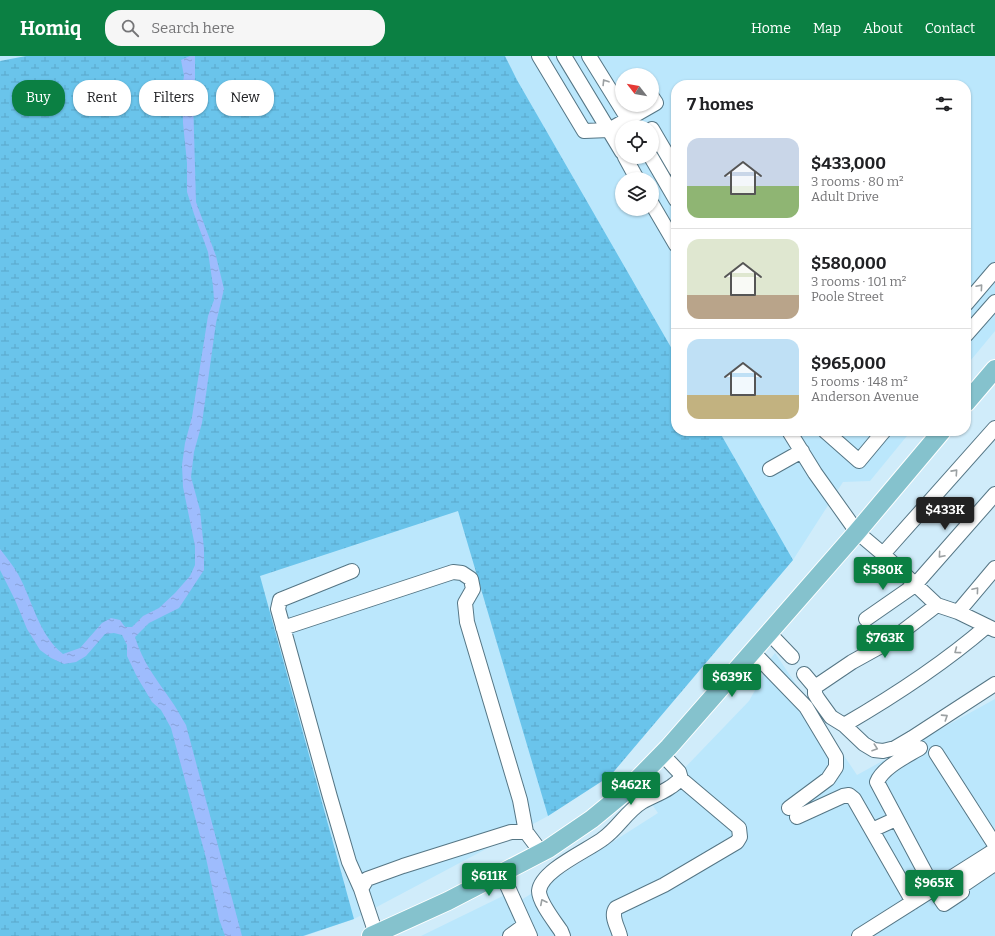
<!DOCTYPE html>
<html lang="en">
<head>
<meta charset="utf-8">
<style>
	:root { --surface:#fff; --page:#f6f6f6; --text:#202124; --muted:#757577; --line:#e0e0e0; --accent:#0b8043 }
	body { margin:0; font-family:Bitter,serif; background:var(--page); color:var(--text); height:100vh; display:flex; flex-direction:column; font-size:15px; white-space:nowrap }
	* { box-sizing:border-box; margin:0 }
	p { font-size:13px; color:var(--muted) }
	.icon { flex:none; width:22px; height:22px; fill:none; stroke:currentColor; stroke-width:2; stroke-linecap:round; stroke-linejoin:round }
	.map { position:relative; flex:1; overflow:hidden }
	.drawer { position:absolute; left:671px; top:24px; width:300px; height:356px; display:flex; flex-direction:column; background:var(--surface); border-radius:16px; box-shadow:0 1px 3px #0004 }
	.drawer>* { flex:none }
	.guide { position:absolute; left:12px; top:24px; width:380px; height:36px; display:flex; gap:8px }
	.needle { width:26px; rotate:301deg }
	.buttons { position:absolute; left:615px; top:12px; display:grid; gap:8px }
	.buttons a { display:grid; place-items:center; width:44px; height:44px; border-radius:50%; background:var(--surface); box-shadow:0 1px 3px #0004; font-size:20px }
	.price { position:absolute; translate:-50% -34px; padding:0 9px; border-radius:4px; background:var(--accent); color:#fff; font-size:13px; line-height:26px; filter:drop-shadow(0 1px 2px #0008) }
	.price::after { content:''; position:absolute; left:50%; top:24px; width:12px; height:9px; margin-left:-6px; background:inherit; clip-path:polygon(0 0,100% 0,50% 100%) }
	.price.selected { background:#222; color:#fff }
	ul { padding:0; list-style:none }
	li { display:flex; align-items:center; gap:12px; height:100px; padding:0 16px }
	li+li { border-top:1px solid var(--line) }
	li span { display:grid; place-items:center; flex:none; width:112px; height:80px; border-radius:12px; color:#555 }
	li>.icon { margin-inline-start:auto }
	span .icon { width:48px; height:48px; fill:#fffc; stroke-width:1 }
	li b { font-size:17px }
	h2 { display:flex; justify-content:space-between; align-items:center; height:48px; padding:0 16px; font-size:17px }
	.tag { padding:0 14px; border-radius:16px; background:var(--surface); box-shadow:0 1px 3px #0004; font-size:14px; line-height:36px }
	.tag.selected { background:var(--accent); color:#fff }
	header { display:flex; align-items:center; gap:24px; box-sizing:border-box; height:56px; padding:0 20px; background:var(--accent); color:#fff }
	header strong { font-size:19px }
	nav { display:flex; gap:22px; margin-inline-start:auto; font-size:14px }
	.search { width:280px; height:36px; background:var(--page); display:flex; align-items:center; gap:10px; box-sizing:border-box; padding:0 14px; border-radius:16px; color:var(--muted); font-size:15px }
	.map>svg:first-child { display:block }
	.built { fill:#bbe7fc; fill-rule:evenodd }
	.wetland { fill:url(#wetland-marsh) }
	.water { fill:url(#water-ripples) }
	.lines { fill:none; stroke-linecap:round; stroke-linejoin:round }
	.minor-casing { stroke:#557685; stroke-width:16 }
	.major-casing { stroke:#fff; stroke-width:20 }
	.minor { stroke:#fff; stroke-width:14 }
	.major { stroke:#85c2cd; stroke-width:18 }
	.oneway { stroke:#9ba0a2 }
</style>
</head>
<body>
<header>
<strong>Homiq</strong>
<div class="search"><svg class="icon" aria-label="search" viewBox="0 0 24 24"><circle cx="10" cy="10" r="6"/><path d="M15 15l6 6"/></svg>Search here</div>
<nav><a>Home</a><a>Map</a><a>About</a><a>Contact</a></nav>
</header>
<div class="map">
<svg width="995" height="880" viewBox="0 0 995 880">
	<defs>
		<pattern id="wetland-marsh" width="20" height="14" patternUnits="userSpaceOnUse"><rect width="20" height="14" fill="#6ac4eb"/><path d="M1 5h8M5 5V1M11 12h8M15 12V8" fill="none" stroke="#5aa7c9"/></pattern>
		<pattern id="water-ripples" width="26" height="14" patternUnits="userSpaceOnUse"><rect width="26" height="14" fill="#9ebcfd"/><path d="M2 4q2-2 4 0t4 0M15 11q2-2 4 0t4 0" fill="none" stroke="#87a1d8"/></pattern>
	</defs>
	<rect width="100%" height="100%" fill="#d0ecfa"/>
	<!-- built -->
	<path class="built" d="M0,0H995V275L966,310V29H676V375H911L870,425L843,426L793,504L610,720L548,760L354,863L305,880H0ZM622,19H652V49H622ZM622,71H652V101H622ZM622,123H652V153H622Z
		M775,597L857,719L995,643V880H421L509,837L515,848L658,757L651,747L749,645L769,609L767,607Z"/>
	<!-- wetland -->
	<path class="wetland" d="M26,0H505L517,24L676,300V375H719L793,504L610,720L548,760L458,455L260,520L354,863L303,880H0V5Z"/>
	<!-- water -->
	<path class="water" d="M190,0H195V22L193,41L196,146L216,200L224,233L216,267L202,367L194,396L191,421L200,454L204,493V514L179,552L149,567L135,581C143,607 155,621 170,643C176,651 181,661 186,669L242,880H225L219,863L206,802L171,672L161,654L152,646L137,621L127,600V589L122,579L114,577L105,578L86,600L76,606L64,608L51,602L40,594L27,573L15,544L0,514V493C6,501 13,509 18,518C33,545 38,578 63,598L80,592L102,567L111,562L120,564L125,571H132L143,560L159,552L175,537L190,520L195,509V490L183,431L182,409L185,387L192,361L208,260L214,244L213,230L208,196L194,158L187,136V107L183,67L182,32L184,20L181,4Z"/>
	<g class="lines">
		<defs>
			<path id="minor" d="M539,0L584,75L609,74L656,47L652,41
				M564,0L622,96
				M589,0L633,71
				M652,73L676,114
				M625,101L637,123
				M651,101L676,144
				M652,148L676,189
				M966,248L995,214
				M966,279L995,246
				M789,375L815,417L857,476L883,498L937,549L958,556L995,574
				M825,375L859,405L884,375
				M770,413L802,395
				M883,498L995,372
				M352,515L280,544L278,553L330,741L349,806L361,833L376,878
				M958,556L995,512
				M866,563L915,529L995,438
				M283,572L453,516L462,517L471,523L473,533L465,547L467,566L520,744L526,776
				M769,577L792,601
				M752,595L806,651L836,701V711L828,723L789,752
				M804,618L815,631V638L818,643L831,661L844,669L864,688L874,694L883,695L895,692L912,682L995,628
				M815,631L852,606L890,585L937,549
				M844,669C894,640 943,608 987,570
				M920,692C907,700 883,711 877,726L934,833L944,848L962,836L952,821
				M936,697L995,789
				M797,761L843,740L849,739L854,743L913,846
				M872,774L896,763
				M502,818L530,880
				M959,832L990,811L994,806V803L990,797
				M361,833L367,823L403,810L511,776H526L541,796
				M510,880L525,869
				M563,880L561,875C555,866 539,846 539,835C541,814 589,794 604,782C618,772 627,755 642,746C650,741 660,738 669,732C673,730 677,726 681,723
				M620,880C618,871 610,860 616,852L664,829L737,786L740,781L739,772L681,723L679,716L662,698
				M859,880L995,794"/>
			<path id="major" d="M966,347L995,313
				M371,880L448,845L548,793L592,763L626,735L669,691L857,476L942,375"/>
		</defs>
		<!-- minor casing -->
		<use href="#minor" class="minor-casing"/>
		<!-- major casing -->
		<use href="#major" class="major-casing"/>
		<!-- minor -->
		<use href="#minor" class="minor"/>
		<!-- major -->
		<use href="#major" class="major"/>
	</g>
	<!-- one-way arrows -->
	<defs><path id="oneway-chevron" d="M-2-3.5L2.5 0L-2 3.5" fill="none" stroke-width="1.6" stroke-linecap="round" stroke-linejoin="round"/></defs>
	<g class="oneway">
		<use href="#oneway-chevron" transform="translate(605 26) rotate(-122)"/>
		<use href="#oneway-chevron" transform="translate(980 231) rotate(-49)"/>
		<use href="#oneway-chevron" transform="translate(955 416) rotate(-48)"/>
		<use href="#oneway-chevron" transform="translate(941 499) rotate(131)"/>
		<use href="#oneway-chevron" transform="translate(976 534) rotate(-50)"/>
		<use href="#oneway-chevron" transform="translate(957 595) rotate(143)"/>
		<use href="#oneway-chevron" transform="translate(945 661) rotate(-33)"/>
		<use href="#oneway-chevron" transform="translate(875 692) rotate(19)"/>
		<use href="#oneway-chevron" transform="translate(543 846) rotate(-117)"/>
	</g>
</svg>
<div class="buttons">
<a><svg class="needle" viewBox="-14 -14 28 28"><path d="M0-13l5 13h-10z" fill="#e53935"/><path d="M0 13l5-13h-10z" fill="#757577"/></svg></a>
<a><svg class="icon" aria-label="locate" viewBox="0 0 24 24"><circle cx="12" cy="12" r="6"/><path d="M12 2v4M12 18v4M2 12h4M18 12h4"/></svg></a>
<a><svg class="icon" aria-label="layers" viewBox="0 0 24 24"><path d="M12 4l9 5-9 5-9-5zM3 14l9 5 9-5"/></svg></a>
</div>
<b class="price selected" style="left:945px;top:475px">$433K</b>
<b class="price" style="left:883px;top:535px">$580K</b>
<b class="price" style="left:885px;top:603px">$763K</b>
<b class="price" style="left:732px;top:642px">$639K</b>
<b class="price" style="left:631px;top:750px">$462K</b>
<b class="price" style="left:489px;top:841px">$611K</b>
<b class="price" style="left:934px;top:848px">$965K</b>
<div class="guide">
<a class="tag selected">Buy</a>
<a class="tag">Rent</a>
<a class="tag">Filters</a>
<a class="tag">New</a>
</div>
<section class="drawer">
<h2>7 homes<svg class="icon" aria-label="filters" viewBox="0 0 24 24"><path d="M4 7h16M4 17h16"/><circle cx="9" cy="7" r="2"/><circle cx="15" cy="17" r="2"/></svg></h2>
<ul>
<li><span style="background:linear-gradient(#c9d6e8 60%,#8fb573 0)"><svg class="icon" aria-label="home" viewBox="0 0 24 24"><path d="M3 11l9-7 9 7M6 9v11h12V9"/></svg></span><div><b>$433,000</b><p>3 rooms · 80 m²</p><p>Adult Drive</p></div></li>
<li><span style="background:linear-gradient(#dfe7d0 70%,#b9a48a 0)"><svg class="icon" aria-label="home" viewBox="0 0 24 24"><path d="M3 11l9-7 9 7M6 9v11h12V9"/></svg></span><div><b>$580,000</b><p>3 rooms · 101 m²</p><p>Poole Street</p></div></li>
<li><span style="background:linear-gradient(#bfe0f5 70%,#c2b280 0)"><svg class="icon" aria-label="home" viewBox="0 0 24 24"><path d="M3 11l9-7 9 7M6 9v11h12V9"/></svg></span><div><b>$965,000</b><p>5 rooms · 148 m²</p><p>Anderson Avenue</p></div></li>
</ul>
</section>
</div>
</body>
</html>
